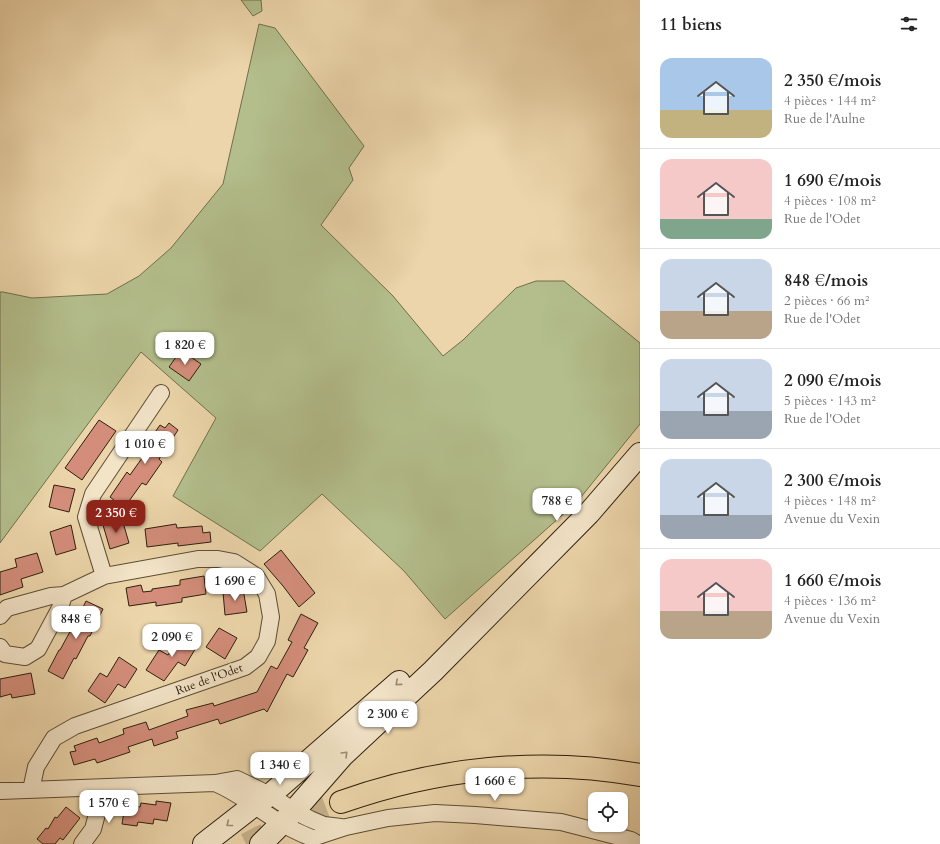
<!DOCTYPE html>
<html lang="fr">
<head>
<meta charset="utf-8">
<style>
	:root { --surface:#fff; --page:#f2f2f2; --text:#222; --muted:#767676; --line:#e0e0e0; --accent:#8f2418 }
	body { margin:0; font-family:Cardo,serif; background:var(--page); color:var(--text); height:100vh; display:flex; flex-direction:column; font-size:15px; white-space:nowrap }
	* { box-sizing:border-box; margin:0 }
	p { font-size:13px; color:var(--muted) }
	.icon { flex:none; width:22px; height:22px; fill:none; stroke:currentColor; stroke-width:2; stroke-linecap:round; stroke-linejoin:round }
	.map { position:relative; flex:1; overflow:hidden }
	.panel { display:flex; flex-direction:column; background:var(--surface); width:300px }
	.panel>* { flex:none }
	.buttons { position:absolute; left:588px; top:792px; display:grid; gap:8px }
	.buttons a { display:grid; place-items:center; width:40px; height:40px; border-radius:8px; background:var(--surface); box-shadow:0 1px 3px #0004; font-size:20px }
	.price { position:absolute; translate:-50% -34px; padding:0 9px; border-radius:8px; background:#fff; color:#222; font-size:13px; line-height:26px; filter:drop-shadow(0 1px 2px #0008) }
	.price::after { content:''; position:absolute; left:50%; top:24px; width:12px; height:9px; margin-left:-6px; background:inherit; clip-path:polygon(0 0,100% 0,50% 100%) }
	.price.current { background:var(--accent); color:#fff }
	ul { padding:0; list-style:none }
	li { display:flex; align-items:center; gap:12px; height:100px; padding:0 20px }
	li+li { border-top:1px solid var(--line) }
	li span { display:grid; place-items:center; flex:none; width:112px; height:80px; border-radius:12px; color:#555 }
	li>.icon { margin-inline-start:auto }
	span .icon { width:48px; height:48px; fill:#fffc; stroke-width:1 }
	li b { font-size:17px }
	h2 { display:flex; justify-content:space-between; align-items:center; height:48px; padding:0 20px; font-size:17px }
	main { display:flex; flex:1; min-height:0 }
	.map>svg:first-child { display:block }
	.green { fill:#b3be8c; stroke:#706f4d }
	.building { fill:#d38d7a; stroke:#2d200e }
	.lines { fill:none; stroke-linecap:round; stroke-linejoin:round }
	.primary-tunnel { stroke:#c6b18b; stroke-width:22; stroke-dasharray:22 11; stroke-linecap:butt }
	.minor-casing { stroke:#5d4d35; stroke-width:18 }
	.secondary-casing { stroke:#2d200e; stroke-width:24 }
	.primary-casing { stroke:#2d200e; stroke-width:24 }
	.minor { stroke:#f3e4c8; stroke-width:16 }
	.secondary { stroke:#f3e4c8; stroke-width:22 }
	.primary { stroke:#ecd5aa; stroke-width:22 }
	.oneway { stroke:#9a8c74 }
	.labels { text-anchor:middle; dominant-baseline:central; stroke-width:3.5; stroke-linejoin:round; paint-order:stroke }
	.street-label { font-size:12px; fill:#2d200e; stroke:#f3e4c8 }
</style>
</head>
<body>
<main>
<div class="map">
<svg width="640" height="844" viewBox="0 0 640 844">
	<rect width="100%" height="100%" fill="#ecd5aa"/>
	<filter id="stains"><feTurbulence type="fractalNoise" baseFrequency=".005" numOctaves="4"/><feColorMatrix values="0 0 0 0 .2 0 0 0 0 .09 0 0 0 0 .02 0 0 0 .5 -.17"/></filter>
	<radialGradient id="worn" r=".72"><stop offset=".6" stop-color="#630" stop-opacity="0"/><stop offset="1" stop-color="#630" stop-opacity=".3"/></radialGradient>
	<!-- green -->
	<path class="green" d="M241,0H261L262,11L253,16Z
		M259,24L275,28L364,146L349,168L353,180L321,225L393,296L443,356L463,340L516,288L536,281H564L640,343V424L577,502L445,619L404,571L322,494L260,551L173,496L216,418L141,352L0,543V292H3L32,298L107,294L139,276L171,248L223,184Z"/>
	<!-- building -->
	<path class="building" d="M181,350L201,364L189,381L169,367Z
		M99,420L116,431L82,480L65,468Z
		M169,423L178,430L159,459L162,462L146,485L142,483L124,508L110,497L127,472L130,475L147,451L144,448L160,425L165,428Z
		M54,485L75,489L69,512L49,507Z
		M122,519L129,543L110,549L103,525Z
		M176,524L177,528L202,526L203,533L210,532L211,542L178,546V543L147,547L145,529Z
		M71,525L76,549L56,555L50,532Z
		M281,550L315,593L299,607L283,586L264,564Z
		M37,553L43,572L21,579L23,587L0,595V572L17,567L15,559Z
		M204,576L206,594L182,598V602L156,606V602L129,606L126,588L141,585L143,592L152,591V589L180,585V580Z
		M243,589L247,612L225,615L223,592Z
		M86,601L103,609L90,636H88L76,659L74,658L63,679L48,671L59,650H60L72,628H73Z
		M301,614L318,623L304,648L308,650L293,677L287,674L267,712L264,709L220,724L218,719L176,732L178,738L154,746L152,739L128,747L130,752L97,763L95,759L74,765L70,752L76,751L74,746L97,738L99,743L124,734L123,729L146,722L149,730L188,716L186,710L213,703L214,706L257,692L271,666L277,669L292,642L288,640Z
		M219,628L237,638L225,659L206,647Z
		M181,635L197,646L185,666L178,662L164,681L146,670L159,650L168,655Z
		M119,657L137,669L125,688L118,684L105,703L88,691L100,673L107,677Z
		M31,673L35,694L12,698L11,694L0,697V679Z
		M156,801L171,803L167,821L154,819L153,824L138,822L137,826L122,824L125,805L140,807L141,803L156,805Z
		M66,807L80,818L63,840L60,838L55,844H43L37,839L46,828L48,829L55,817L57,818Z"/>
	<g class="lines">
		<!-- primary-tunnel -->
		<path class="primary-tunnel" d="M246,844L293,820L341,802"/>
		<defs>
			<path id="minor" d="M104,576L86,517L93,494L161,393
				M0,616L7,608L51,596L64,595L104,576L198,559H218L234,562L256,576L267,594L271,617L267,641L258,657L245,667L75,726L54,738L36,767L31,790
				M0,647L5,654L25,657L38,649L60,608L64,595
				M215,783L237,779L270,795L294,811L310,819L324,825L341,827
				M0,791L215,783C239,793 259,810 281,823C291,829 302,834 312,838L346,827L388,818L435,813L475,815L561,822L631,840L638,844
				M82,844L93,829L104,788"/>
			<path id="secondary" d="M204,844L254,805L270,795L399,682
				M261,844L294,811L342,756L433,671L589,513L640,454"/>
			<path id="primary" d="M341,802C437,768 540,757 640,775"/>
		</defs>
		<!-- minor casing -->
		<use href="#minor" class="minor-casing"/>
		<!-- secondary casing -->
		<use href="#secondary" class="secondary-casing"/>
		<!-- primary casing -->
		<use href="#primary" class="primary-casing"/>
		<!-- minor -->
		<use href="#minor" class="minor"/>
		<!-- secondary -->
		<use href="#secondary" class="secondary"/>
		<!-- primary -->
		<use href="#primary" class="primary"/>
	</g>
	<!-- one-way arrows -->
	<defs><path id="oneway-chevron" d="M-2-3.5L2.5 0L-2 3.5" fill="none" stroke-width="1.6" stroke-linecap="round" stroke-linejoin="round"/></defs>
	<g class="oneway">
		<use href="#oneway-chevron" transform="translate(398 683) rotate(139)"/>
		<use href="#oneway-chevron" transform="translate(345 754) rotate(-45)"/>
		<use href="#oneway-chevron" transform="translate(229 824) rotate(142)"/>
	</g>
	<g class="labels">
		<!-- street labels -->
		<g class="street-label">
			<text transform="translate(209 679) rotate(-20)">Rue de l'Odet</text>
		</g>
	</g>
	<rect width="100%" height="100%" filter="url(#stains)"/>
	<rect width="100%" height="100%" fill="url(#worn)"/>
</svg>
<div class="buttons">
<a><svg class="icon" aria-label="locate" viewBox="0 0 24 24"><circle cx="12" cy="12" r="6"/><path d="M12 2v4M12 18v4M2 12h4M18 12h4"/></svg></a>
</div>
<b class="price" style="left:185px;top:366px">1 820 €</b>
<b class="price" style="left:145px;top:465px">1 010 €</b>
<b class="price" style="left:557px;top:522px">788 €</b>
<b class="price current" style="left:116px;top:534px">2 350 €</b>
<b class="price" style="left:235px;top:602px">1 690 €</b>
<b class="price" style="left:76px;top:640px">848 €</b>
<b class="price" style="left:172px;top:658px">2 090 €</b>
<b class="price" style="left:388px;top:735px">2 300 €</b>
<b class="price" style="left:280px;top:786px">1 340 €</b>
<b class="price" style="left:495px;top:802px">1 660 €</b>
<b class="price" style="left:109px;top:824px">1 570 €</b>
</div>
<section class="panel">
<h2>11 biens<svg class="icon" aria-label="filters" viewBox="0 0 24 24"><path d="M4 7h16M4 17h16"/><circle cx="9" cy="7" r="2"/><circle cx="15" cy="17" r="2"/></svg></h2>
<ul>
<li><span style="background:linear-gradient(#a9c7e8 65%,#c2b280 0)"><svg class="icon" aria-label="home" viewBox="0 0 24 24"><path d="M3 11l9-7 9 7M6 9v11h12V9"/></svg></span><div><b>2 350 €/mois</b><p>4 pièces · 144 m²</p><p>Rue de l'Aulne</p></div></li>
<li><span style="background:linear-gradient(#f6c9c9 75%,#7fa58c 0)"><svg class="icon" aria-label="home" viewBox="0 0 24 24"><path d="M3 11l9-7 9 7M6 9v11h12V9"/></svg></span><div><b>1 690 €/mois</b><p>4 pièces · 108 m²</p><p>Rue de l'Odet</p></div></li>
<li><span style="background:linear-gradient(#c9d6e8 65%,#b9a48a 0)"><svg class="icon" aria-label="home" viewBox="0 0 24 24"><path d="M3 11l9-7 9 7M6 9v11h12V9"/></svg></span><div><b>848 €/mois</b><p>2 pièces · 66 m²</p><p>Rue de l'Odet</p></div></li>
<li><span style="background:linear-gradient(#c9d6e8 65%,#9aa5b1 0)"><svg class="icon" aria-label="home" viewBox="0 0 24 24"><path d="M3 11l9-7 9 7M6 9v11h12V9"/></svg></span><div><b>2 090 €/mois</b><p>5 pièces · 143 m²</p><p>Rue de l'Odet</p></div></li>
<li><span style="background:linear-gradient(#c9d6e8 70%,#9aa5b1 0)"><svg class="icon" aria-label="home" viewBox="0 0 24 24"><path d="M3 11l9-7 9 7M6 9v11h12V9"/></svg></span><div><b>2 300 €/mois</b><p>4 pièces · 148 m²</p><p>Avenue du Vexin</p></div></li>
<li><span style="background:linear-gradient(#f6c9c9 65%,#b9a48a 0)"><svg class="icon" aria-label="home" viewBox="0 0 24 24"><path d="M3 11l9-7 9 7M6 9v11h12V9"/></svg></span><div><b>1 660 €/mois</b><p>4 pièces · 136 m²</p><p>Avenue du Vexin</p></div></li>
</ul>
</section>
</main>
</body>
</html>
